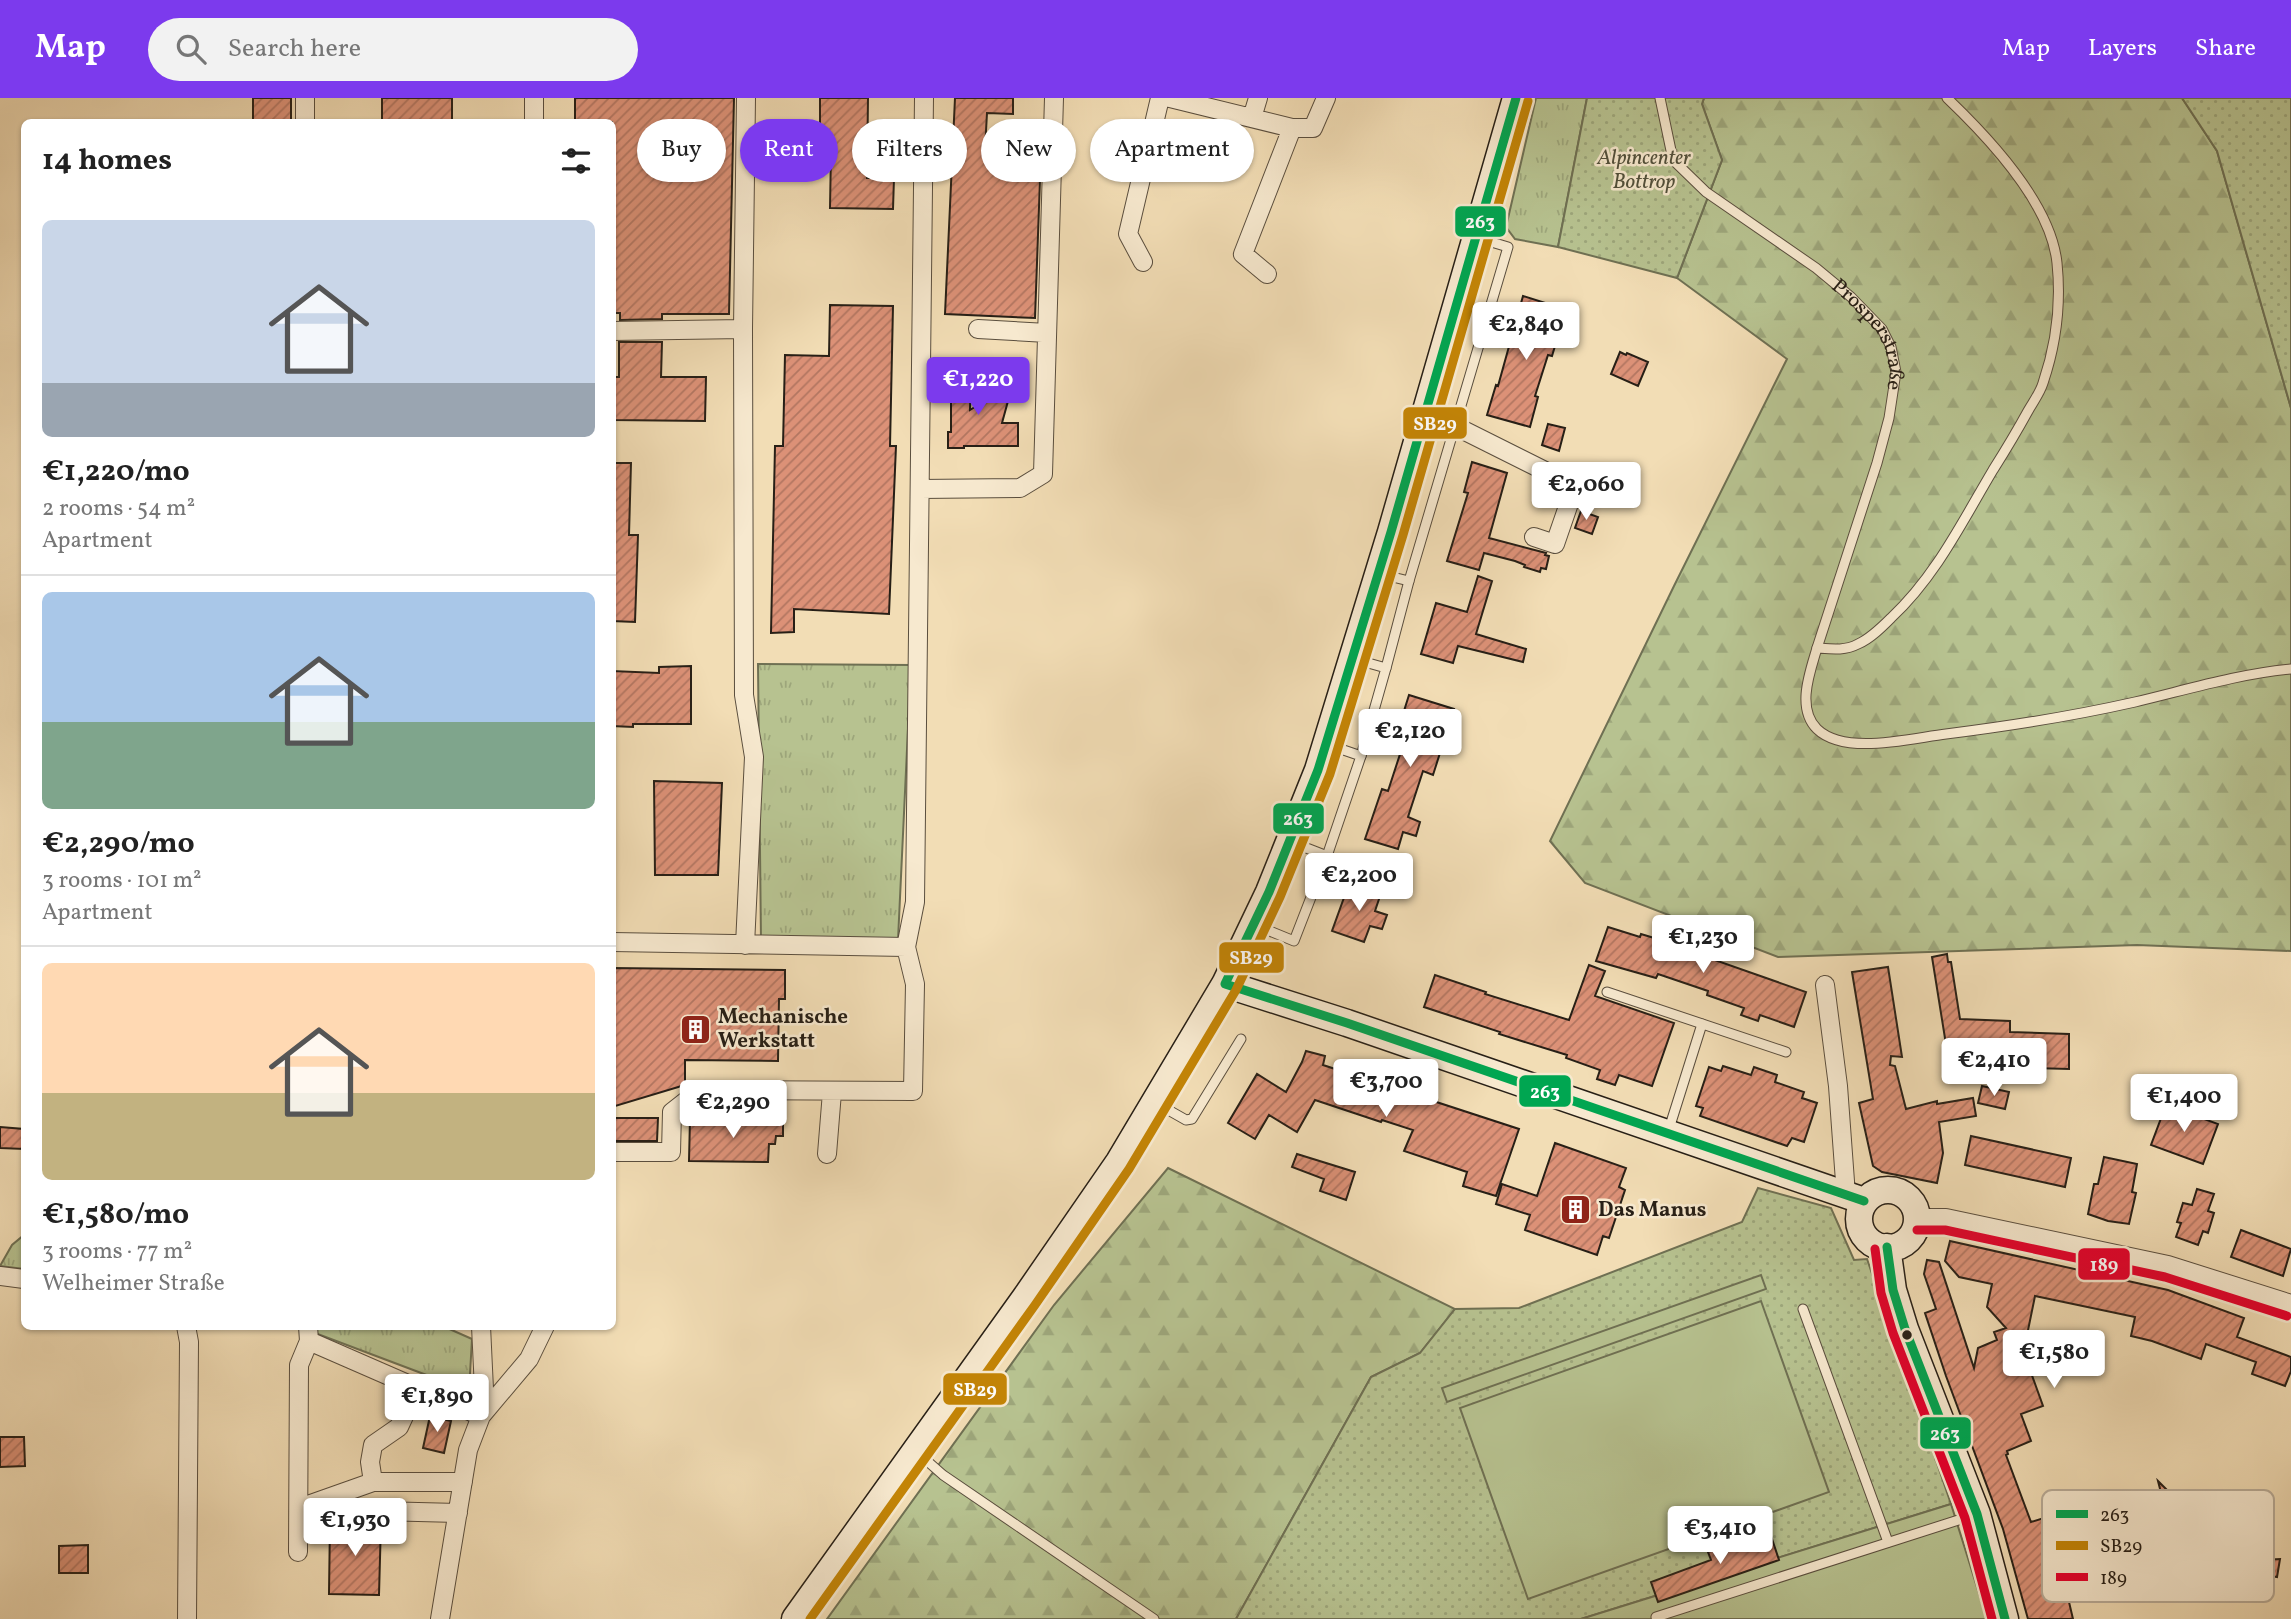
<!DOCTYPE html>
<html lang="en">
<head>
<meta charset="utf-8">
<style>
	:root { --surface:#fff; --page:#f2f2f2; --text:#222; --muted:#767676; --line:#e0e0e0; --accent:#7c3aed }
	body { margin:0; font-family:Vollkorn,serif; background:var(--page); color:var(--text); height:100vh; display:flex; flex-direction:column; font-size:26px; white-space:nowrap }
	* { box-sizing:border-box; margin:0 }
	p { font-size:23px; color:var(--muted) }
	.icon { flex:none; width:38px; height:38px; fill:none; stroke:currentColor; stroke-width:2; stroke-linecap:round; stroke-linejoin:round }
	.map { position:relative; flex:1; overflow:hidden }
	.panel { position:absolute; left:21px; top:21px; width:595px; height:1211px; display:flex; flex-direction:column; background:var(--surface); border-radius:10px; box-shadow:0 2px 5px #0004 }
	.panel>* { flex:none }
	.hud { position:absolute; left:637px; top:21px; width:665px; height:63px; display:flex; gap:14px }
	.price { position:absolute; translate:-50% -60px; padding:0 16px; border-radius:7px; background:#fff; color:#222; font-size:23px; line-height:46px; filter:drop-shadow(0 2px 4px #0008) }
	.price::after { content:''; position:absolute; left:50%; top:42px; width:21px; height:16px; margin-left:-10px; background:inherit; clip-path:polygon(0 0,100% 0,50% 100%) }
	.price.active { background:var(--accent); color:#fff }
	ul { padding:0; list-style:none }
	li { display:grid; align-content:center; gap:14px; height:371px; padding:0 21px }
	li+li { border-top:2px solid var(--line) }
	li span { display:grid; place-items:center; height:217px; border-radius:10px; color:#555 }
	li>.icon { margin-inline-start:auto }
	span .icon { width:126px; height:126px; fill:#fffc; stroke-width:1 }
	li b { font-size:30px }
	h2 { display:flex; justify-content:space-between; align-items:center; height:84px; padding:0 21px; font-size:30px }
	.chip { padding:0 24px; border-radius:32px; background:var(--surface); box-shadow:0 2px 5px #0004; font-size:24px; line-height:63px }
	.chip.active { background:var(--accent); color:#fff }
	header { display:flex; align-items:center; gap:42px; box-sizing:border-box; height:98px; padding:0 35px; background:var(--accent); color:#fff }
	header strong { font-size:33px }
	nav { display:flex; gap:38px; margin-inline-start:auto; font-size:24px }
	.search { width:490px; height:63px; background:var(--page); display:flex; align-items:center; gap:18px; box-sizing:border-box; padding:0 24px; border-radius:38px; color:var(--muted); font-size:26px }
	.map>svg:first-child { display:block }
	.grass { fill:url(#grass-tufts); stroke:#6f7053; stroke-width:2 }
	.forest { fill:url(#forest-firs); stroke:#6f7053; stroke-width:2 }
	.park { fill:url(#park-dots); stroke:#6f7053; stroke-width:2 }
	.pitch { fill:#b7c290; stroke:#6f7053; stroke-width:2 }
	.building { fill:url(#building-hatch); stroke:#271f16; stroke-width:2 }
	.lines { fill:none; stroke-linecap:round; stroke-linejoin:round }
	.lane-casing { stroke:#5a4e3e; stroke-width:11 }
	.street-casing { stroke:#5a4e3e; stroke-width:20 }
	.secondary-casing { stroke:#271f16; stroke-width:29 }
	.lane { stroke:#f7e9cf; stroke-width:9 }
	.street { stroke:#f7e9cf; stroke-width:18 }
	.secondary { stroke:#f7e9cf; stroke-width:26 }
	.bus-1-casing { stroke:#f7e9cf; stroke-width:14 }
	.bus-2-casing { stroke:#f7e9cf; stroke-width:14 }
	.bus-3-casing { stroke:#f7e9cf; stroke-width:14 }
	.bus-1 { stroke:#00a651; stroke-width:9 }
	.bus-2 { stroke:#c38406; stroke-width:9 }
	.bus-3 { stroke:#e4002b; stroke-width:9 }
	.bus-dot { fill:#271f16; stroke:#f7e9cf; stroke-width:2.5 }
	.labels { text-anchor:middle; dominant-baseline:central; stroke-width:5; stroke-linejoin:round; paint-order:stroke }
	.park-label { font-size:21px; font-style:italic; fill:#52503b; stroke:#f7e9cf }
	.street-label { font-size:21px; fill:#271f16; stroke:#f7e9cf }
	.poi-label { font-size:21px; font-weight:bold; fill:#271f16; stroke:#f7e9cf; text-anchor:start }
	.key { fill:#f7e9cf; stroke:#b9ac98; stroke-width:2 }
	.key-label { font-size:19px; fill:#271f16 }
	.line-badge { stroke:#f7e9cf; stroke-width:2.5 }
	.badge-label { font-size:19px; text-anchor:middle; font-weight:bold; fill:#fff }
</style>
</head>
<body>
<header>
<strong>Map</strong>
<div class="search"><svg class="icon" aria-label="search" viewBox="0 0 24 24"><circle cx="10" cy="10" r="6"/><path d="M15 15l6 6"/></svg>Search here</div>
<nav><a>Map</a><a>Layers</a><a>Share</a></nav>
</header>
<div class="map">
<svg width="2291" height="1521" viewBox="0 0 2291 1521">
	<defs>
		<pattern id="grass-tufts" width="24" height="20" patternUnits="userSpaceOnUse" patternTransform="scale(1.75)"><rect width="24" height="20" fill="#b7c290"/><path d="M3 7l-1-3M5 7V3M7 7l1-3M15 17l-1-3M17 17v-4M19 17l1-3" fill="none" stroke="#9da67b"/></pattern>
		<pattern id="forest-firs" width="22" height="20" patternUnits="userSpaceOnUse" patternTransform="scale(1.75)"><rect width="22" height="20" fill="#b7c290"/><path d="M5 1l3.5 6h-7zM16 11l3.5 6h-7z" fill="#9da67b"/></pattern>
		<pattern id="park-dots" width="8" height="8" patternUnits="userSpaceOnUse" patternTransform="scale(1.75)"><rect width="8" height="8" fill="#b7c290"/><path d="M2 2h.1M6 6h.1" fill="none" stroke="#9da67b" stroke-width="1.8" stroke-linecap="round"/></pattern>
		<pattern id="building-hatch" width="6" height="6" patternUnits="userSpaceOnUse" patternTransform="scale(1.75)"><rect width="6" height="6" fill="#dc9177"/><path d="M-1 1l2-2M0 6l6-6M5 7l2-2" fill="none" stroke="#b27661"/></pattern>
	</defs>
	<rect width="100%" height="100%" fill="#f2ddb5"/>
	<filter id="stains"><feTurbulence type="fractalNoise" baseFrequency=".00286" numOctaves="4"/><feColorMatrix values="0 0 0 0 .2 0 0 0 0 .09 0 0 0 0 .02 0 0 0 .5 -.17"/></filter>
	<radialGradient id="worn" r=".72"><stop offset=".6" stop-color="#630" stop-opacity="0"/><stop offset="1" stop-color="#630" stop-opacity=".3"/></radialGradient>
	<!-- grass -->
	<path class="grass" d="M1536,0H1587L1558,149L1515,141L1506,129Z
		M758,566L911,567L898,842L761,844Z
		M24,1137V1171L0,1168L12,1147Z
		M315,1229H445L472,1241L469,1293L315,1235Z"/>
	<!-- forest -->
	<path class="forest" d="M1704,0H2182L2217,53L2291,310V853L2137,847L1778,859L1585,785L1550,743L1674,488L1787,261L1677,180L1722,62L1702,6Z
		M1168,1070L1455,1211L1420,1255L1371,1279L1236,1521H827L1054,1207Z"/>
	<!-- park -->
	<path class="park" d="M1587,0H1704L1702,6L1722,62L1677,180L1558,149Z
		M2182,0H2291V310L2217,53Z
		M1758,1090L1831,1110L1854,1162L1867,1161L1951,1406L1581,1521H1236L1371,1279L1420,1255L1455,1211L1519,1210L1742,1124Z"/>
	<!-- pitch -->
	<path class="pitch" d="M1761,1177L1766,1191L1447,1304L1442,1290Z
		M1761,1203L1829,1394L1528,1501L1460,1310Z
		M1951,1406L1987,1521H1581Z"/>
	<!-- building -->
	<path class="building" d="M253,0H291V24H253Z
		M382,0H452V24H382Z
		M575,0H734L729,216H662V221L620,222V215H612V24H575Z
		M820,0H868L867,80H894L893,111L830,110L831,54H782V26L820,27Z
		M955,0H1013V16L987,15L985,51L1041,54L1035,220L945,216Z
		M1523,198L1561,210L1557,227L1561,228L1552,258L1548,257L1535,298L1538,299L1530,329L1487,317L1496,287L1498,288Z
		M830,207L893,208L890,348H896L889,516L794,511V534L771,535L775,348H783L785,257L829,258Z
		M619,244H662L661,279H706L705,323L612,322V279H619Z
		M1620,254L1626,257L1627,255L1648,264L1638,288L1611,276Z
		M951,270H971L970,312L997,295L1006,298L1008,303L1002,325H1018V348H964V350H948V334H951Z
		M1548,326L1565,330L1559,353L1542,347Z
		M1472,364L1507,375L1489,440L1546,455L1545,457L1549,458L1546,471L1541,470L1540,474L1524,469L1525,467L1515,463L1484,455L1479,472L1447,463L1468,395L1464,394Z
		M612,365H631L629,437H638L635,524L612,523Z
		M1581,413L1598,419L1592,436L1575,430Z
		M1478,478L1492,483L1476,536L1526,551L1523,564L1458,548L1453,565L1421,556L1436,505L1467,514Z
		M691,568V626H633V629L612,628V573L659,575V569Z
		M1409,597L1454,611L1433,677L1423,673L1408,719L1420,724L1416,738L1403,734L1398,751L1365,741L1382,691L1388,693L1402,650L1393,648Z
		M654,683L722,685L718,777H655Z
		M1350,783L1381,795L1375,813L1387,817L1382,831L1370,828L1364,844L1332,833Z
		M1608,829L1640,839L1641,836L1707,856L1706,859L1806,894L1794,929L1760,917L1758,923L1741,917L1744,910L1707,897L1708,893L1658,876L1656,880L1596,863Z
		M1947,856L1948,864H1951L1960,921L2010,923V934L2069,936V971L2029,970V961L1948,959L1932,859Z
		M1589,867L1605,873L1595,898L1674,925L1652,988L1619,977L1615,987L1597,981L1600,972L1566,960L1567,957L1499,936L1500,934L1424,909L1435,877L1486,894L1485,896L1569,922Z
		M1888,869L1902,959L1891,958L1890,967L1895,968L1906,1011L1937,1003V1006L1973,1000L1976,1018L1939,1024L1943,1055L1937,1085L1882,1074L1873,1068L1859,1005L1873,1001L1852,874Z
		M612,870L785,872V901H779L778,963L685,962V987L612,1009Z
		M1306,953L1325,958L1323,967L1519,1031L1496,1098L1463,1088L1467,1074L1404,1053L1413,1032L1382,1022L1381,1024L1315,1002L1297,1034L1269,1017L1255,1041L1228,1025L1257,976L1286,994L1302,964Z
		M1723,968L1751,977L1754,969L1777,977L1775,984L1804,994L1802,1000L1817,1005L1804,1044L1792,1040L1787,1048L1700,1018L1703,1010L1696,1008L1709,969L1721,973Z
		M1982,988L2009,994L2005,1011L1978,1005Z
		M2166,1007L2218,1026L2203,1066L2151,1047Z
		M612,1020H658L657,1043H612Z
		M690,1021L783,1022V1038H776L775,1046H769L768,1064L689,1063Z
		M0,1029L24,1031V1051L0,1050Z
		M1971,1038L2071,1060L2065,1089L1965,1067Z
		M1555,1045L1626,1070L1619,1089L1625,1092L1609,1140L1603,1138L1597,1157L1525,1132L1530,1117L1496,1106L1502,1086L1537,1098Z
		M1297,1056L1355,1074L1346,1102L1320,1093L1324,1081L1292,1069Z
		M2104,1059L2137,1066L2132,1094L2136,1095L2129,1126L2108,1123L2088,1116L2094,1086H2098Z
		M2197,1091L2214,1096L2208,1113L2214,1115L2208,1135L2203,1133L2198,1147L2176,1139L2181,1125L2177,1124L2183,1105L2192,1107Z
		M2241,1132L2291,1151L2283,1178L2231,1159Z
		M1950,1143L2168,1192L2244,1220L2237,1239L2291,1259V1273L2285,1288L2252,1276L2256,1264L2206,1246L2201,1261L2152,1243L2131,1238L2135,1219L2035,1198L2026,1242L2020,1244L2043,1308L2021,1316L2031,1343L2007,1353L2008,1356L2006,1357L2031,1424L2044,1420L2048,1433L2056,1430L2060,1443L2088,1435L2102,1494L2069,1504L2073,1521H2028L2003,1431L1946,1278L1925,1215L1936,1211L1924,1176L1927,1162L1939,1164L1974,1270L1978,1250L1997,1242L1994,1234L2006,1230L1987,1209L1992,1186L1959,1179L1945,1163Z
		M430,1318L451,1323L444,1355L423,1350Z
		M0,1339H24L25,1368L0,1369Z
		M2158,1383L2191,1416L2168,1422Z
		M330,1423L381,1424L379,1497L329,1496Z
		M1769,1432L1779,1462L1658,1504L1651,1484L1711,1462L1708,1454Z
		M88,1447V1475H59V1448Z
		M2280,1461L2277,1479L2265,1477L2227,1495L2220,1480L2259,1462Z"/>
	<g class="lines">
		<defs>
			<g id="lane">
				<path id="s1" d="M1660,0L1673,62L1706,94L1816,170L1851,199L1882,231L1891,249L1896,274L1889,320L1877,365L1817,550"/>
				<path d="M1947,0C1989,40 2051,106 2057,165C2061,204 2056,247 2043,285C2040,295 2033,304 2028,313C2017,333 2005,353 1993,372C1962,424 1936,478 1891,520C1882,529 1870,541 1858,546C1845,553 1831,551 1817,550C1810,574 1796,610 1817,631C1845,658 1912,640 1946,636C2010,628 2073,618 2135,604C2186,592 2238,576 2291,571"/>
				<path d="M1380,476L1409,483L1386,570"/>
				<path d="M1409,483L1508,149L1478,140"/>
				<path d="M1354,561L1386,570L1361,658"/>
				<path d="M1327,758L1361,658L1329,647"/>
				<path d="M1255,827L1294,843L1327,758L1291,744"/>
				<path d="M1607,894L1786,954"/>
				<path d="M1156,1005L1186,1022L1192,1021L1241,941"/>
				<path d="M1668,1034L1702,926"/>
				<path d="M1803,1211L1888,1444"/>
				<path d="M917,1354L943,1377L1154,1521"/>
				<path d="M1656,1519L1974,1417"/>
			</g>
			<path id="street" d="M1170,0L1292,30L1243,156L1267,176
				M1252,20L1258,0
				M305,24V0
				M534,24V0
				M1292,30H1313L1326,0
				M1143,164L1128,136L1160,0
				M743,231L744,597L754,659L745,847
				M978,231L1047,235
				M612,233L743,231L746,0
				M1424,318L1455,328L1575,388L1555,446L1534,439
				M920,391L1020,390L1043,376L1054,0
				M612,844L906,849L915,886L913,993L700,992L672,1014L671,1054H612
				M906,849L915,804L924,0
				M1825,887L1838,988L1846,1097
				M827,1056L832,994
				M1917,1120H1946L2168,1167L2291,1206
				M0,1178L24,1181
				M186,1228L189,1244L187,1521
				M308,1228L309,1243L481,1318
				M481,1228L485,1313
				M417,1290L399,1329L373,1347L370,1364L373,1384H463
				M308,1407L373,1384
				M299,1411L458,1415
				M298,1454L299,1267L309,1243
				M440,1521L468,1352L481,1318L529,1261L545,1228"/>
			<path id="secondary" d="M1225,886L1347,925L1864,1103
				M1859 1121a29 29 0 1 1 58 0a29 29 0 1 1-58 0Z
				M1887,1149L1893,1192L1905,1231L1977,1416L2005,1521
				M795,1521L1025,1200L1119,1064L1225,886L1269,794L1318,672L1391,434L1516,0"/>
		</defs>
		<!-- lane casing -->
		<use href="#lane" class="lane-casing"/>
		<!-- street casing -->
		<use href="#street" class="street-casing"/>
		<!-- secondary casing -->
		<use href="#secondary" class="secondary-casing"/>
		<!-- lane -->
		<use href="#lane" class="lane"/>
		<!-- street -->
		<use href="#street" class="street"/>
		<!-- secondary -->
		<use href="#secondary" class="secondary"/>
		<defs>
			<path id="bus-1" d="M1225,886L1269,794L1318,672L1391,434L1516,0
				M1225,886L1347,925L1864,1103
				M1887,1149L1893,1192L1905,1231L1977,1416L2005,1521"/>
			<path id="bus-2" d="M810,1521L1035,1207L1129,1071L1236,892L1280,799L1330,676L1403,437L1528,3"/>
			<path id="bus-3" d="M1917,1132H1945L2165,1179L2287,1218
				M1875,1151L1881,1195L1893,1235L1965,1420L1992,1521"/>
		</defs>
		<!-- bus-1 casing -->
		<use href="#bus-1" class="bus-1-casing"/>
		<!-- bus-2 casing -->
		<use href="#bus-2" class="bus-2-casing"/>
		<!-- bus-3 casing -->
		<use href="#bus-3" class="bus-3-casing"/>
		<!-- bus-1 -->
		<use href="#bus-1" class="bus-1"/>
		<!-- bus-2 -->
		<use href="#bus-2" class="bus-2"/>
		<!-- bus-3 -->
		<use href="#bus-3" class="bus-3"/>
	</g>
	<!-- icons -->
	<defs>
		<symbol id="building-square" viewBox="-11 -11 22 22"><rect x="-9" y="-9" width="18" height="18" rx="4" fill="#8f2418" stroke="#f7e9cf"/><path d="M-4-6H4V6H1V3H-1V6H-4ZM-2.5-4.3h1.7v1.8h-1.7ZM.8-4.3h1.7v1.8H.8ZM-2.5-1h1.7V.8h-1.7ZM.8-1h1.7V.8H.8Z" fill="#fff"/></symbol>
	</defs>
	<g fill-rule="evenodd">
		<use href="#building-square" x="678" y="914" width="35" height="35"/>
		<use href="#building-square" x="1558" y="1094" width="35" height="35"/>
	</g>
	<!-- markers -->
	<circle class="bus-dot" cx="1907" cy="1237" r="6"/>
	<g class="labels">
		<!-- park labels -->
		<g class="park-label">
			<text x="1644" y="60">Alpincenter<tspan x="1644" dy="24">Bottrop</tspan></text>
		</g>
		<!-- street labels -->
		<g class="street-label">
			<text stroke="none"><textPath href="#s1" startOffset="332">Prosperstraße</textPath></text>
		</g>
		<!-- poi labels -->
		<g class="poi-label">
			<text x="718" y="919">Mechanische<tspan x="718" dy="24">Werkstatt</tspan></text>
			<text x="1598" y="1112">Das Manus</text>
		</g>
	</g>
	<!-- legend -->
	<rect x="2042" y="1392" width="232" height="112" rx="10" class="key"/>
	<rect x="2056" y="1412" width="32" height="8" fill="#00a651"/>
	<rect x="2056" y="1443" width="32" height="9" fill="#c38406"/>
	<rect x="2056" y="1475" width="32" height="8" fill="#e4002b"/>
	<g class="key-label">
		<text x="2100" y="1423">263</text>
		<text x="2100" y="1454">SB29</text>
		<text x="2100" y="1486">189</text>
	</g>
	<g class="line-badge">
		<rect x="1454" y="107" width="53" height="33" rx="7" fill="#00a651"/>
		<rect x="1402" y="308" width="66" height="34" rx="7" fill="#c38406"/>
		<rect x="1272" y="704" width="53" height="33" rx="7" fill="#00a651"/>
		<rect x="1218" y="843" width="67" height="33" rx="7" fill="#c38406"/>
		<rect x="1518" y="976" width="54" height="34" rx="7" fill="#00a651"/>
		<rect x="2077" y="1149" width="54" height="34" rx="7" fill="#e4002b"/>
		<rect x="942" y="1274" width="66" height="34" rx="7" fill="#c38406"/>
		<rect x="1919" y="1318" width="53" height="34" rx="7" fill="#00a651"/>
	</g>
	<g class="badge-label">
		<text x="1480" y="130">263</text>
		<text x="1435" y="332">SB29</text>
		<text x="1298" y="727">263</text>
		<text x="1251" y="866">SB29</text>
		<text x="1545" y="1000">263</text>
		<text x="2104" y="1173">189</text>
		<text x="975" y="1298">SB29</text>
		<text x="1945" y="1342">263</text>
	</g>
	<rect width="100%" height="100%" filter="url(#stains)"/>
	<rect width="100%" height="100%" fill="url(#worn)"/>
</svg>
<b class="price" style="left:1526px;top:264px">€2,840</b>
<b class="price active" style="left:978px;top:319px">€1,220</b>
<b class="price" style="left:1586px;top:424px">€2,060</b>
<b class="price" style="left:1410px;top:671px">€2,120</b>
<b class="price" style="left:1359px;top:815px">€2,200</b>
<b class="price" style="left:1703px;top:877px">€1,230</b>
<b class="price" style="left:1994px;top:1000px">€2,410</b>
<b class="price" style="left:1386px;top:1021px">€3,700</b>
<b class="price" style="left:2184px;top:1036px">€1,400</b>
<b class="price" style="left:733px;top:1042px">€2,290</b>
<b class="price" style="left:2054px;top:1292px">€1,580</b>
<b class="price" style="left:437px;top:1336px">€1,890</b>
<b class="price" style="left:355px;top:1460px">€1,930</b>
<b class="price" style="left:1720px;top:1468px">€3,410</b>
<div class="hud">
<a class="chip">Buy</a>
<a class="chip active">Rent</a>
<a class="chip">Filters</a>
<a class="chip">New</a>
<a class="chip">Apartment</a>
</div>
<section class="panel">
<h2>14 homes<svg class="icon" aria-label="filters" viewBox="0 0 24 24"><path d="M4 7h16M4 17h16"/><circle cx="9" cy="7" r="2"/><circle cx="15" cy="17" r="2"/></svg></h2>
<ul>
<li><span style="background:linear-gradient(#c9d6e8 75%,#9aa5b1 0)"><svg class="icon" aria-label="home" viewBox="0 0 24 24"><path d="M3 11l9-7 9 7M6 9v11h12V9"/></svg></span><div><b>€1,220/mo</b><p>2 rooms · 54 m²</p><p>Apartment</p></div></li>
<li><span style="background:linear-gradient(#a9c7e8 60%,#7fa58c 0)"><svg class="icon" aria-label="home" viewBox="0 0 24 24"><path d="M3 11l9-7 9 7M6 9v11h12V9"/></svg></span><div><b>€2,290/mo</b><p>3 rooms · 101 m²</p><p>Apartment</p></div></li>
<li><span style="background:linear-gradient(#ffd9b3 60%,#c2b280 0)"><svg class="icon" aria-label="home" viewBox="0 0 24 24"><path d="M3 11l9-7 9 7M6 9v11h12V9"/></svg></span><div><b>€1,580/mo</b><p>3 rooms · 77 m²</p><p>Welheimer Straße</p></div></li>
</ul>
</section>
</div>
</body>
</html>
